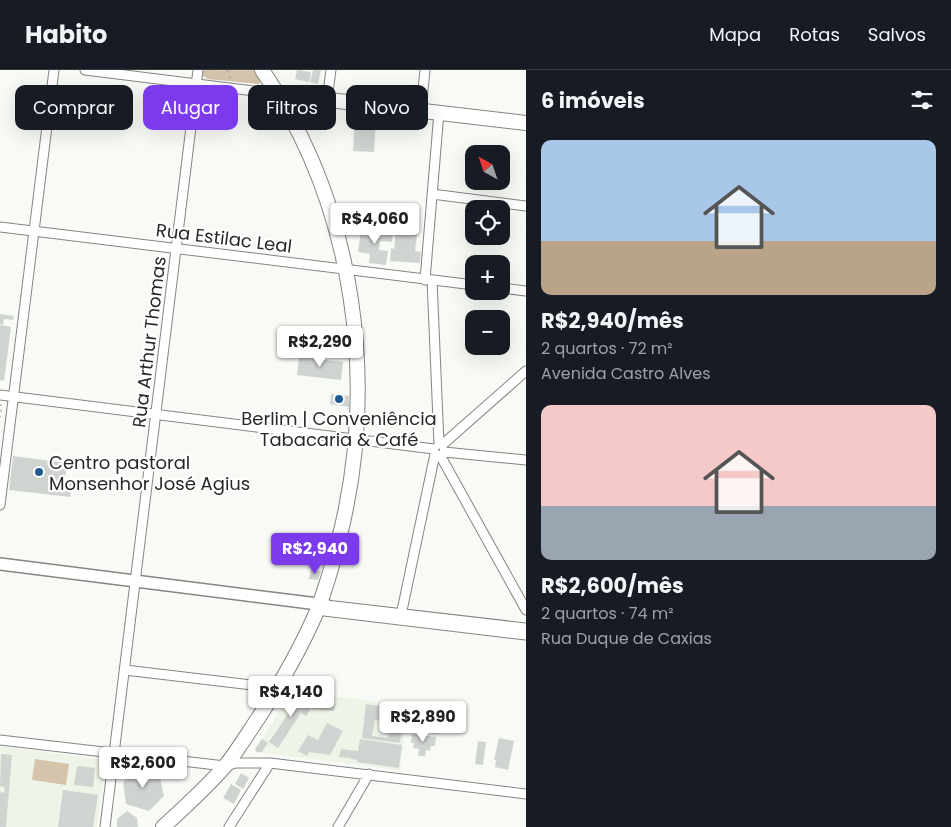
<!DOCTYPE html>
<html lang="pt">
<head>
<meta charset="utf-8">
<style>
	:root { --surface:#171b24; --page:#20242c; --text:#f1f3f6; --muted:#9ea1a6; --line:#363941; --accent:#7c3aed }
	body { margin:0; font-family:Poppins,sans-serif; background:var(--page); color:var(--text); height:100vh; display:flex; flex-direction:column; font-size:19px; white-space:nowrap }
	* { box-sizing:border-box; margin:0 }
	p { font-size:16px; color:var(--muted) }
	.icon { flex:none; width:28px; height:28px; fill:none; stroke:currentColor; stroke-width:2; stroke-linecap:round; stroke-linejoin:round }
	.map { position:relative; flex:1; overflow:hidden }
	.panel { display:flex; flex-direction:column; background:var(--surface); width:425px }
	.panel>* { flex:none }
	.top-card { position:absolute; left:15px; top:15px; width:435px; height:45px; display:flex; gap:10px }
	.needle { width:32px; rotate:320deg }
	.buttons { position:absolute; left:465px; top:75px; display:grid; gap:10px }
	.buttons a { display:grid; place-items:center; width:45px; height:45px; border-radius:10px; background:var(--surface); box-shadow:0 5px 20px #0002; font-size:25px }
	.price { position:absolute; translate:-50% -42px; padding:0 11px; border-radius:5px; background:#fff; color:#222; font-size:16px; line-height:32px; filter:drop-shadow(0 1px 2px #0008) }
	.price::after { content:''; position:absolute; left:50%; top:30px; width:15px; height:11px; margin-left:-8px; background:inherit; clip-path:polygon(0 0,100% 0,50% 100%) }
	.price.selected { background:var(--accent); color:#fff }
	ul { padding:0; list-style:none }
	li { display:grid; align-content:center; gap:10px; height:265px; padding:0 15px }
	li span { display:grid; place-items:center; height:155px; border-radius:10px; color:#555 }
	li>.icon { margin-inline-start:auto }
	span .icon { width:90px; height:90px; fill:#fffc; stroke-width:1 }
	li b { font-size:21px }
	h2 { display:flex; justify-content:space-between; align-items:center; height:60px; padding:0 15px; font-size:21px }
	.chip { padding:0 18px; border-radius:10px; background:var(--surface); box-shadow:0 5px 20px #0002; font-size:18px; line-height:45px }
	.chip.selected { background:var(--accent); color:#fff }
	header { display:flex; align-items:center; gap:30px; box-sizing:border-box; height:70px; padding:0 25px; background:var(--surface); border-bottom:1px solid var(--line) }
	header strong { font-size:24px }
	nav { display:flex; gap:28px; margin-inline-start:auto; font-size:18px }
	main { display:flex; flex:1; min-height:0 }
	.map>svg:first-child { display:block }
	.built { fill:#eef4e7 }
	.green { fill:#d4c4ab }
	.building { fill:#d0d4d1; fill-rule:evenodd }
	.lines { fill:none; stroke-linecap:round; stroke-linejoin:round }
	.minor-casing { stroke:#848682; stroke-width:11 }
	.tertiary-casing { stroke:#848682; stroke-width:14 }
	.secondary-casing { stroke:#848682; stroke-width:16 }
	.path { stroke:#989a96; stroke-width:1; stroke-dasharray:2.5 4; stroke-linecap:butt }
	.minor { stroke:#fff; stroke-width:9 }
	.tertiary { stroke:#fff; stroke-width:11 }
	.secondary { stroke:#fff; stroke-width:14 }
	.poi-dot { fill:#1e5b91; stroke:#fff; stroke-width:2 }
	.labels { text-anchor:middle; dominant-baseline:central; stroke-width:4.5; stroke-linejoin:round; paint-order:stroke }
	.street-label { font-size:18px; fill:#282927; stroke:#fff }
	.poi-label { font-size:18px; fill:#282927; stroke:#fff }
</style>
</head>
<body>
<header>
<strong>Habito</strong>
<nav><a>Mapa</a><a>Rotas</a><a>Salvos</a></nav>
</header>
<main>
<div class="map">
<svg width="526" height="757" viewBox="0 0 526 757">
	<rect width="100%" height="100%" fill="#f8faf5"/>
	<!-- built -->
	<path class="built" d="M293,622L408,635L400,700L256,682L255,679Z
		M0,676L106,690L97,757H0Z"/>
	<!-- green -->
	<path class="green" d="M203,0H254L261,12L258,14L208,9L203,6Z
		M35,689L69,694L66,715L32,710Z"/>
	<!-- building -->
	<path class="building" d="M297,0L311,2L309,12L295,9Z
		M313,0H321L318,14L310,12Z
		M355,48L376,49L374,82L353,81Z
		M363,158L393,162L392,172L380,171L379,180L388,181L386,195L369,193L370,184L358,182L361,160Z
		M396,162L417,164L415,181L421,182L420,193L390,191L391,178L394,179Z
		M0,244L14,246L13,250L4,249L3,255L0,254Z
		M0,255L11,257L4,311L0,310Z
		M299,287L343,292L341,310L297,305Z
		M331,324L349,326V337L330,334Z
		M13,386L67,393L65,411L73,412L70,427L9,420Z
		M311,500L321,501L318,510L309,509Z
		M293,622L310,634V640L306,646L301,643L278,678L269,672L292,638L286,634Z
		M312,631L335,633L334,641L311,639Z
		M366,634L405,639L400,673L362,668ZM375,650L390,653L388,668L372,666Z
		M428 657a7 7 0 1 1 14 0a7 7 0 1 1-14 0Z
		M327,653L343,661L330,685L309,682L307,686L298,681L308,665L318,670Z
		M412,664L436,667L435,676H431L430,681L426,680L425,686H418L419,679L413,678L414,673H411Z
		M499,668L514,671L508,700L495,697L496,690H494Z
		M262,669L268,673L262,682H257L255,679Z
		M360,669L402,675L399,698L357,692V690L351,689V688L339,687L341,679L358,681Z
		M478,671L486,672L483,695L475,694Z
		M1,684L12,685L6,757H0V722L4,723L5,717L0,716Z
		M77,696L95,698L93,717L74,715Z
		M140,697L159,704L164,726L149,741L126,734L123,712Z
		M241,703L249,708L243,719L235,714Z
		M231,714L241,720L234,734L223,728Z
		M63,720L98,725L93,757H58Z
		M127,741L137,748L138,757H117V749Z"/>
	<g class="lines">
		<defs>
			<path id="minor" d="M85,0L278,24
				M327,29L331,0
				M421,40L425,0
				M432,124L526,136
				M0,157L474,215
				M425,210L439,42
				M432,210L439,374
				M501,218L526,221
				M0,325L434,379
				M442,375L526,301
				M444,382L526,390
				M440,385L526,540
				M0,435L54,0
				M326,535L526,558
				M324,541L526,565
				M400,550L435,384
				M125,600L285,619
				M0,670L225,696L236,693H270L526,724
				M105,757L198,0
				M229,757L270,693
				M338,757L369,704"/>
			<path id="tertiary" d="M0,494L326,535"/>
			<path id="secondary" d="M278,24L526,53
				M163,757C185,737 207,717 226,695C238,680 248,663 259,647C281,613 301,578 317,541C326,518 333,493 339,469C379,312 355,135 262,0"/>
		</defs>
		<!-- minor casing -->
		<use href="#minor" class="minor-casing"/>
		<!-- tertiary casing -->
		<use href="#tertiary" class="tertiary-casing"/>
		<!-- secondary casing -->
		<use href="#secondary" class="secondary-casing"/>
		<!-- path -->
		<path class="path" d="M214,0H215
			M227,0L231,9
			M0,335H2L0,347"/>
		<!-- minor -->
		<use href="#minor" class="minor"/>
		<!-- tertiary -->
		<use href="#tertiary" class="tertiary"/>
		<!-- secondary -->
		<use href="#secondary" class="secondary"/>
	</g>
	<!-- markers -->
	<g class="poi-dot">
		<circle cx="339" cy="329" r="5"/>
		<circle cx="39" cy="402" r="5"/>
	</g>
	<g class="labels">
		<!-- street labels -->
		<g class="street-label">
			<text transform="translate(224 168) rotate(7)">Rua Estilac Leal</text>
			<text transform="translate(149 272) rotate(-83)">Rua Arthur Thomas</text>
		</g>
		<!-- poi labels -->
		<g class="poi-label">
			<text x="339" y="348">Berlim | Conveniência<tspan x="339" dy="21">Tabacaria &amp; Café</tspan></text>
			<text x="49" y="392" text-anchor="start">Centro pastoral<tspan x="49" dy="21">Monsenhor José Agius</tspan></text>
		</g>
	</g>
</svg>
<div class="buttons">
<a><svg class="needle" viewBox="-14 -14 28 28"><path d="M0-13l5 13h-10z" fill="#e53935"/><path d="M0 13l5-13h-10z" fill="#9ea1a6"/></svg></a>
<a><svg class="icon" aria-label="locate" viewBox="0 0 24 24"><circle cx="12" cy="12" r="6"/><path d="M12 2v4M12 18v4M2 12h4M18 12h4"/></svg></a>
<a>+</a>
<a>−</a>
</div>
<b class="price" style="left:375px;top:175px">R$4,060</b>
<b class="price" style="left:320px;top:298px">R$2,290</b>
<b class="price selected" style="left:315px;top:505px">R$2,940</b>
<b class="price" style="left:291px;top:648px">R$4,140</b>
<b class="price" style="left:423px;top:673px">R$2,890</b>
<b class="price" style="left:143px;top:719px">R$2,600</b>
<div class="top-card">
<a class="chip">Comprar</a>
<a class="chip selected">Alugar</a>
<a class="chip">Filtros</a>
<a class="chip">Novo</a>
</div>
</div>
<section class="panel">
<h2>6 imóveis<svg class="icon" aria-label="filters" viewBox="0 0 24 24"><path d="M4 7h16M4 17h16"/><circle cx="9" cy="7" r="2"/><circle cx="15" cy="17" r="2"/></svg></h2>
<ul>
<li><span style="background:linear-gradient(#a9c7e8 65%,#b9a48a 0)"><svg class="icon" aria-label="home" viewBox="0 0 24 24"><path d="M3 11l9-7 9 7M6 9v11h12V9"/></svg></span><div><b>R$2,940/mês</b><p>2 quartos · 72 m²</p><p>Avenida Castro Alves</p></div></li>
<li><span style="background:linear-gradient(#f6c9c9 65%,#9aa5b1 0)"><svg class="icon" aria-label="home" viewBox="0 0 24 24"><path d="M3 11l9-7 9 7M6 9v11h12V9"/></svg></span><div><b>R$2,600/mês</b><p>2 quartos · 74 m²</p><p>Rua Duque de Caxias</p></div></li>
</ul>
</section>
</main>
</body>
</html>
